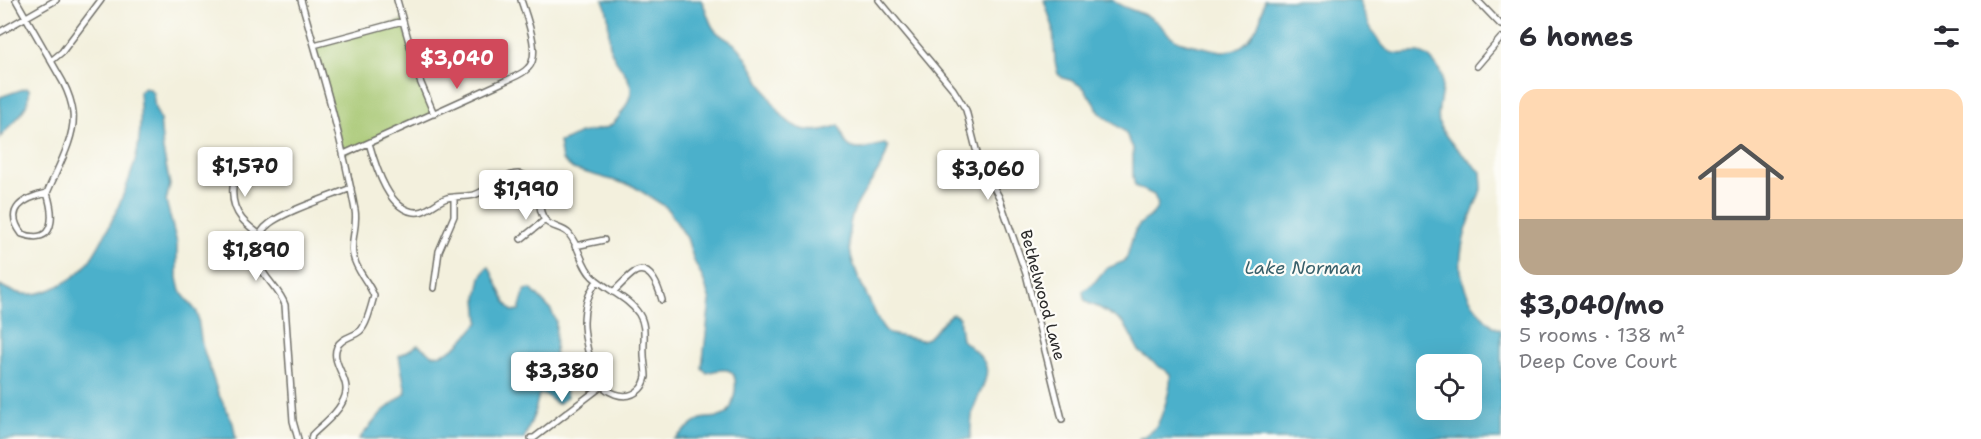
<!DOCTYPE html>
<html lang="en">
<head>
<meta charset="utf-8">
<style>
	:root { --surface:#fff; --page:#f2f2f3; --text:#2b2b33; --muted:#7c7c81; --line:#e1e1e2; --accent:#d1495b }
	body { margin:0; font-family:"Shantell Sans",sans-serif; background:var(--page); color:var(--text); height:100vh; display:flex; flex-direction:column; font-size:22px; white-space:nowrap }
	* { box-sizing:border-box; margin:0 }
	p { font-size:20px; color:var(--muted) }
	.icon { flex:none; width:33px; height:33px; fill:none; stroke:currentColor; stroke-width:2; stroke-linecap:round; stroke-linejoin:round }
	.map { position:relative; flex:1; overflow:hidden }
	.panel { display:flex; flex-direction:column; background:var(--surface); width:480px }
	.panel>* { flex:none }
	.tools { position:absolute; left:1416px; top:354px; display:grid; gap:12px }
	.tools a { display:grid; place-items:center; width:66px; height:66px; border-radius:12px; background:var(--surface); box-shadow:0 6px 24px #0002; font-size:30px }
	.price { position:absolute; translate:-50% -51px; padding:0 14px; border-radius:6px; background:#fff; color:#222; font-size:20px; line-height:39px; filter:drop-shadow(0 2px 3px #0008) }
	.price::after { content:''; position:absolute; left:50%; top:36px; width:18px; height:14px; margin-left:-9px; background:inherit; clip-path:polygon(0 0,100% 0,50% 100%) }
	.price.current { background:var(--accent); color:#fff }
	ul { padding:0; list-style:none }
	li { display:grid; align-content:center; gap:12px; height:318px; padding:0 18px }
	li+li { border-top:2px solid var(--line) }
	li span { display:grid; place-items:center; height:186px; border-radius:18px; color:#555 }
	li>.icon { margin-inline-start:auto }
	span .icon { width:108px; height:108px; fill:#fffc; stroke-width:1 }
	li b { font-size:26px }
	h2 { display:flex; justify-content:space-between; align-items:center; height:72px; padding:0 18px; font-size:26px }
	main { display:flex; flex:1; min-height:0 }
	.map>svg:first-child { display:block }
	.green { fill:#a3c46c; stroke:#67784c; stroke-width:1.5 }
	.water { fill:#4bb0cb; stroke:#3b6e7b; stroke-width:1.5; fill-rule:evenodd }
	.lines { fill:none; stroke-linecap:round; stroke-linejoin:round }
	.minor-casing { stroke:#717069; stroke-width:8 }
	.minor { stroke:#fff; stroke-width:5 }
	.labels { text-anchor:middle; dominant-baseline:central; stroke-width:4.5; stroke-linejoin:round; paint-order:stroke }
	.street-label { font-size:16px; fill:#2b2b2b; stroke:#fdfcf7 }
	.water-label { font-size:18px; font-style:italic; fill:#38606b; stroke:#fdfcf7 }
</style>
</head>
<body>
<main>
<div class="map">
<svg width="1501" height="439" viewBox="0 0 1501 439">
	<rect width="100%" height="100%" fill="#fdfcf7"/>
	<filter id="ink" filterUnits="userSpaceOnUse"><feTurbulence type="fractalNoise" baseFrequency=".0167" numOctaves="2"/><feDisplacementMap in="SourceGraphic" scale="12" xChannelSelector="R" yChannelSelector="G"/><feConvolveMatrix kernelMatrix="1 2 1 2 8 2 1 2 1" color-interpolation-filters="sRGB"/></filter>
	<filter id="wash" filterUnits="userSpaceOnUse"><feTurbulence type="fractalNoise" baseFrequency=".008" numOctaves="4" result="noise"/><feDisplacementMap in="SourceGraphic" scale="24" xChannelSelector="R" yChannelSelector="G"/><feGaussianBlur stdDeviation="1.35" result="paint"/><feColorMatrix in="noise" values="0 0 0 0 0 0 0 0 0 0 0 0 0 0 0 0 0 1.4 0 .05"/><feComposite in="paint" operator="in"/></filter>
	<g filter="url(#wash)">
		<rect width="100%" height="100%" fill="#f3f0dd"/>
		<!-- green -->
		<path class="green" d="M403,21L416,68L434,114L344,154L314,45Z"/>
		<!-- water -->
		<path class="water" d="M603,0H701C707,9 708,21 714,29C721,38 732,40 739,48C756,68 774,116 795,126C810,134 825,131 839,125C842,130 843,139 847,144C857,155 874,145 885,144L888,147C883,172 862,190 853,213C842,243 855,272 868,298C875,311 878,324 889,334L922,340L928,338L950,315L953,314L959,317L962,340C995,367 990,369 975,405C970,415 972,428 970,439H674C682,433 692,423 701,419C711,416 723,421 730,409C733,404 734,397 735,391C738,367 726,367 707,373L702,368L710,301L704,281L694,261L687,238L673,217L666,207L633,186L573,169L562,160L559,142C567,141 573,136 580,133C589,131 599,130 608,127C618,122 632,99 631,88C629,72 612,62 610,46C607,30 611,16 603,0Z
			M1044,0H1112C1125,10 1141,11 1154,20C1163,26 1168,37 1179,41C1186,44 1194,45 1202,47C1209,48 1217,51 1225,51C1251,50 1262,22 1264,0H1359C1365,16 1373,37 1386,49C1404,63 1419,39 1438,68C1449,84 1435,105 1439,123C1442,137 1470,161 1481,172L1482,187C1467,229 1445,268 1477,309C1484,318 1490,326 1501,330V439H1138C1144,436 1150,434 1154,429C1162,420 1172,386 1170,374L1147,358L1139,351L1124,323L1100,308L1088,303L1084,299L1083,291L1094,283L1105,269L1125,261C1131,250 1130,235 1139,225C1146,218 1155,215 1158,205L1154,195L1135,186L1133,177V148L1125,132L1100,113L1084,88L1073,81L1063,78L1058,74L1055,62L1053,27ZM1426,364H1472V410H1426Z
			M26,88L29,89C31,110 11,123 0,138V97Z
			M144,88L150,89L153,93L155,108L160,119L163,150L170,185L166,201L177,243V278L180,291L197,312L202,345L218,393L233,423L236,439H0V285C8,290 16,294 26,294C41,296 65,284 77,274C100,257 133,177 138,147C141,128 141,111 139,92Z
			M489,267L506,303L512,311L519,310L525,290L531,289L551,310L556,321L555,363L562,376L567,397L558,404L545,395L539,394L534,415L524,439H359L382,412L406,393L399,356L418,345L433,355C453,356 467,335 479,322L477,298L481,277L486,268Z"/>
	</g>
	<g filter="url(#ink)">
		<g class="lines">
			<defs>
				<path id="minor" d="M16,0L63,82C68,92 72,102 73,113C76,137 56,171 47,193
					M301,0C321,69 342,139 355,210C358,226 350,240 353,255C356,271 369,282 374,296C371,306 367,325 360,331C353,337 342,337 337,347C330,363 351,379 345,396C340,412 323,424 312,435L311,439
					M397,0L420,81L434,114
					M879,0L953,89L966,110L979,161L999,197L1026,274L1062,419
					M1477,0L1501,25
					M0,32L56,0
					M314,45L403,21
					M51,61L62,52L101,0
					M1477,66L1501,38
					M369,143C375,164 389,215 419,212C429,211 437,201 447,198C456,196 465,197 474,195C493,190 516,159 534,183C543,194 536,211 546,221C552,228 563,227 569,234C580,247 581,266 593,277C607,290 629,298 639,314C647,326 643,341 644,354C644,362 646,369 646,377C645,381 643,386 640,389C626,403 603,393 596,376C584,344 576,310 597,281
					M344,154L503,82C511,78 522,75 528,68C542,55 526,16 521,0
					M245,157C232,174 227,201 242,219C247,225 254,230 260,235
					M47,193C54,215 56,246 22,234C3,209 24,198 47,193Z
					M521,239L545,220
					M575,246L604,240
					M434,288L439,251L454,216V197
					M613,292C620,286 627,277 635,272C651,264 659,289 662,300
					M531,438H534L602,386
					M298,439L293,421L285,305C280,289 263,278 258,262C253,249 258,232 269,224C285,211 330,197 351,188"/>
			</defs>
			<!-- minor casing -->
			<use href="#minor" class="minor-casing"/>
			<!-- minor -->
			<use href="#minor" class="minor"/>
		</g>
	</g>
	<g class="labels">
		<!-- street labels -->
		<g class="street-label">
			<text transform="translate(1043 295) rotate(75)">Bethelwood Lane</text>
		</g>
		<!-- water labels -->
		<g class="water-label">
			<text x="1303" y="268">Lake Norman</text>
		</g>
	</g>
</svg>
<div class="tools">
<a><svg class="icon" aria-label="locate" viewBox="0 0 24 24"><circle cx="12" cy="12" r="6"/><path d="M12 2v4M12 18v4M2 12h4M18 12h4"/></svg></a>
</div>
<b class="price current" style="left:457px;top:90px">$3,040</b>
<b class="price" style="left:245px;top:198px">$1,570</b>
<b class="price" style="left:988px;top:201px">$3,060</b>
<b class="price" style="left:526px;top:221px">$1,990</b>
<b class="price" style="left:256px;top:282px">$1,890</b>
<b class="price" style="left:562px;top:403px">$3,380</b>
</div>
<section class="panel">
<h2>6 homes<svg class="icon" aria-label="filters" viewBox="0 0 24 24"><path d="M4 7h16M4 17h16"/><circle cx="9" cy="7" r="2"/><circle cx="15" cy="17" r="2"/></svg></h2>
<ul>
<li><span style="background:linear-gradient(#ffd9b3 70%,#b9a48a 0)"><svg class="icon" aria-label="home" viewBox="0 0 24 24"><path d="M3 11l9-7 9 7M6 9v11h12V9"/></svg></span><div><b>$3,040/mo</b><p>5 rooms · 138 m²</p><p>Deep Cove Court</p></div></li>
</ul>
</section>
</main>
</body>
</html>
